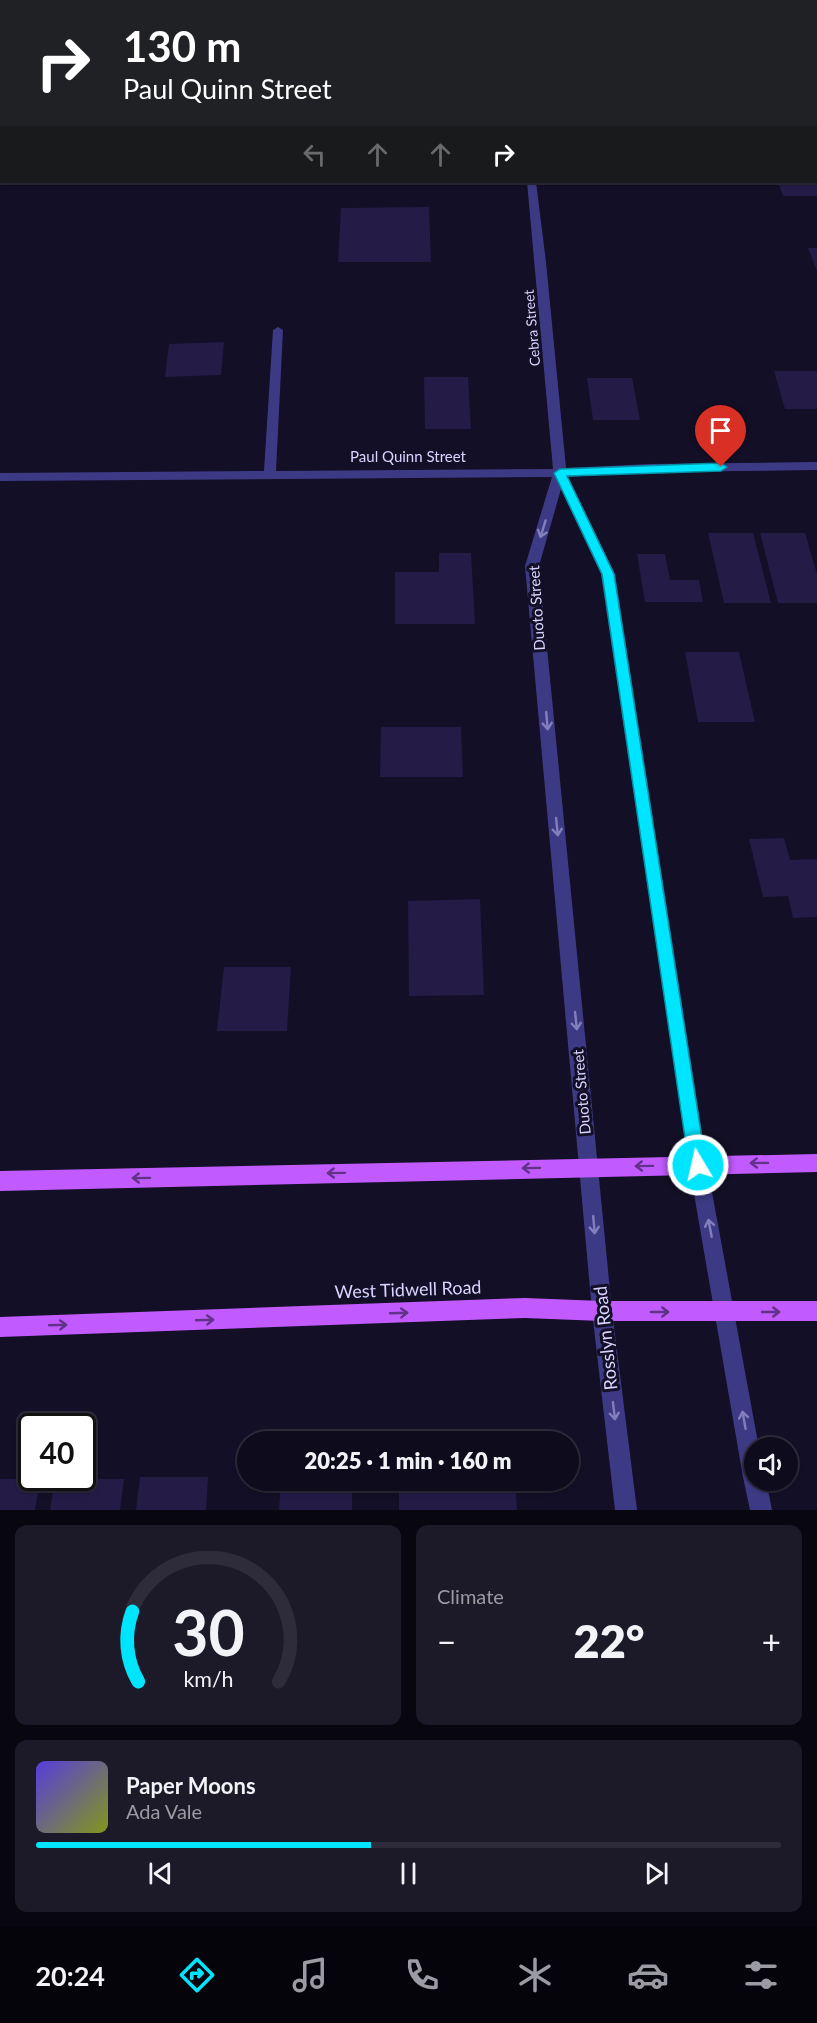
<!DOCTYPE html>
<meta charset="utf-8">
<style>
body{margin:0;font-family:Lato,sans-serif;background:#1c1929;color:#f1f3f6;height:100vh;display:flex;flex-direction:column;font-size:22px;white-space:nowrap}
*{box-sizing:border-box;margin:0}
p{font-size:20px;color:#9b9ba3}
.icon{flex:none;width:33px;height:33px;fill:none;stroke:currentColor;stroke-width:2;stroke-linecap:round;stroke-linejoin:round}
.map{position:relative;height:1510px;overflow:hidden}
.details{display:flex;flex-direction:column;gap:15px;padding:15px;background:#08060f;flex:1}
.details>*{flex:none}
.top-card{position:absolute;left:0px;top:0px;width:818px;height:183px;box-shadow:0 2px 4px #0004,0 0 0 2px #2e2b3b;background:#202124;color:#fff;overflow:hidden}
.controls{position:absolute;left:744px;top:1437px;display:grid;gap:12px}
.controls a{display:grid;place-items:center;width:54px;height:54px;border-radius:50%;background:#0e0b1c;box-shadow:0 2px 4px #0004,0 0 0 2px #2e2b3b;font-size:30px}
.speed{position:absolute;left:18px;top:1413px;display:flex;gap:12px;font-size:30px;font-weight:700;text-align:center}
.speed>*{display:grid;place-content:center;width:78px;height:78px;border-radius:50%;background:#0e0b1c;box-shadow:0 2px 4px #0004,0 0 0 2px #2e2b3b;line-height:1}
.speed .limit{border:3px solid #111;border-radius:9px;background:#fff;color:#111}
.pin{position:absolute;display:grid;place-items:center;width:51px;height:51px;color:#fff;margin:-62px -26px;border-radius:50% 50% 50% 0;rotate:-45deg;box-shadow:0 0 6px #0007}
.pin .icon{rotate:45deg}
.me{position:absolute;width:66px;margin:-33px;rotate:351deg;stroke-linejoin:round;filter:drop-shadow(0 0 4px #0008)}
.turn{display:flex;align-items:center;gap:21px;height:126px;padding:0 24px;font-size:27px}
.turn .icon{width:78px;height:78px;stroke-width:2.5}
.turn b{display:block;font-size:42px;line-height:51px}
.lanes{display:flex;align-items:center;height:57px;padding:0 24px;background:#0003;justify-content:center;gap:30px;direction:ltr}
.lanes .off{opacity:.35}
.big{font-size:45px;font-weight:800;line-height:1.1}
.details .card{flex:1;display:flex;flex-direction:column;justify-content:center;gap:9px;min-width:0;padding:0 21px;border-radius:12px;background:#1c1929}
.details .dial{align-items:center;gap:0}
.dial svg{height:156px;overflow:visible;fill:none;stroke:#2e2b3b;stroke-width:7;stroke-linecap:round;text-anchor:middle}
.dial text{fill:#f1f3f6;stroke:none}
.song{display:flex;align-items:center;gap:18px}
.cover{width:72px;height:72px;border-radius:9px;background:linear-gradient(135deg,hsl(250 70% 55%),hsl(70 70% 35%))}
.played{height:6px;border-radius:3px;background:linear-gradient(90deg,#00e5ff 45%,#2e2b3b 45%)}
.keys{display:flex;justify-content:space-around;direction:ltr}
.heat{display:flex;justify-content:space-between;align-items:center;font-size:33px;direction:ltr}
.details .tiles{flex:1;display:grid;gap:15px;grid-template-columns:1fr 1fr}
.card:last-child{grid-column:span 2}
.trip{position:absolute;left:237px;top:1431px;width:342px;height:60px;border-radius:30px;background:#0e0b1c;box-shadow:0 2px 4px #0004,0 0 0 2px #2e2b3b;font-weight:800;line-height:60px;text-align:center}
.tabs{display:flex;height:96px;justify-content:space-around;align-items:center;background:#06040b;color:#9b9ba3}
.tabs .icon{width:42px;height:42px}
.tabs .active{color:#00e5ff}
.tabs b{font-size:27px;color:#f1f3f6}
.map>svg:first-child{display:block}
</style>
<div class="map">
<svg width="817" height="1510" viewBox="0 0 817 1510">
<rect width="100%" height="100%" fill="#130f26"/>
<path fill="#241b47" d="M779,184h38v12h-34z
M429,207l2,55h-93l3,-54z
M808,248h9v23z
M224,342l-3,33 -56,2 4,-33z
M774,371h43v38h-32z
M424,377h44l3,52h-46z
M587,378h45l8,42h-47z
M708,533h45l18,70h-47z
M760,533h45l12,41v29h-39z
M439,553h32l4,71h-80v-52h44z
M637,554h28l5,26h29l4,22h-58z
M685,652h54l16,70h-57z
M381,727h80l2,50h-83z
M784,838l6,22 27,-1v58l-24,1 -5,-22 -25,1 -14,-58z
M480,899l4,96 -75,1 -1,-95z
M224,967h67l-4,64h-70z
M399,1435h114l1,7h-115z
M283,1439h70v3h-70z
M140,1477h68l-2,33h-70z
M0,1479h40l-5,31h-35z
M55,1479h69l-4,31h-70z
M281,1480h71v30h-73z
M399,1480h116l2,30h-118z"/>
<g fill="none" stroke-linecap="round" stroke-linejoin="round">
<path fill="#3d3a85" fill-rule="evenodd" d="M82,0h8v2h-8z
M505,0h8v2h-8z
M711,0h8l1,2h-8z
M527,182h9l10,80 20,206 84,-4 167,-2v8l-167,2 -82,5 47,97 92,591 52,283h-5v32h12l6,30h-22l-7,-33 -54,-312 -88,-591 -40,-85 -22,77 73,745 25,199h-22l-23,-199 -67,-745 27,-89 -552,4v-8l264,-2 9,-141 5,-3 5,3 -7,141 277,-2z"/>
<path fill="#c25bff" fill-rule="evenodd" d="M817,1154v18l-817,19v-20z
M525,1298l77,3h215v20h-215l-77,-3 -525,19v-20z"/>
</g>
<defs><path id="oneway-shaft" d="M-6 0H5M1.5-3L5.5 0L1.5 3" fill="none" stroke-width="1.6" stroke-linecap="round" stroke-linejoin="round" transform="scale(1.5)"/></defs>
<g stroke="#837fbc">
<use href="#oneway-shaft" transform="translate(543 529) rotate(107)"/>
<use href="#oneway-shaft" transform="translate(547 721) rotate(85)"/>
<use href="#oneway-shaft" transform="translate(557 827) rotate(84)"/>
<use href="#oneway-shaft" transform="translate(576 1021) rotate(84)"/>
<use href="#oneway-shaft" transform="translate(594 1225) rotate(85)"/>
<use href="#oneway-shaft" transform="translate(710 1228) rotate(-101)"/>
<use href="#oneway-shaft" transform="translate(614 1411) rotate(83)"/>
<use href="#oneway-shaft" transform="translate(744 1420) rotate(-100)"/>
</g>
<g stroke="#623188">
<use href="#oneway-shaft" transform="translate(759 1163) rotate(179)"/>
<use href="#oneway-shaft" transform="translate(644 1166) rotate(179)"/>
<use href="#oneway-shaft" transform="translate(531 1168) rotate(179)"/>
<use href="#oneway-shaft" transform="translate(336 1173) rotate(179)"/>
<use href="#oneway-shaft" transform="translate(141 1178) rotate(179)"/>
<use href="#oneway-shaft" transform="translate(660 1312)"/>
<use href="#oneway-shaft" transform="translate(771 1312)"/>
<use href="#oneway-shaft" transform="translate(399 1313) rotate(-2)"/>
<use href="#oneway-shaft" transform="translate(205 1320) rotate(-2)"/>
<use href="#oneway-shaft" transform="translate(58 1325) rotate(-2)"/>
</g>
<path fill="#00e5ff" stroke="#0095a6" stroke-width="1.5" d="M721,463l6,4 -6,4 -154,5 47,98 92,591 -2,6 -6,2 -6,-2 -3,-6 -87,-591 -48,-101 6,-4z"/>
<g text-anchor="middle" stroke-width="6" stroke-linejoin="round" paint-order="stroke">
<g font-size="14" fill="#d9d4ff" stroke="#130f26">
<text transform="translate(532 328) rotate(-95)" y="5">Cebra Street</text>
</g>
<g font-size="15" fill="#d9d4ff" stroke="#130f26">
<text x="408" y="462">Paul Quinn Street</text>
<text transform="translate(537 608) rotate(-94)" y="5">Duoto Street</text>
<text transform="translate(582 1092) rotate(-95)" y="5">Duoto Street</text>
</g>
<g font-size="18" fill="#d9d4ff" stroke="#130f26">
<text transform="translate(408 1290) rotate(-2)" y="6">West Tidwell Road</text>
<text transform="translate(606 1338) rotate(-96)" y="6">Rosslyn Road</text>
</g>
</g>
</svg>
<div class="controls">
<a><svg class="icon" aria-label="sound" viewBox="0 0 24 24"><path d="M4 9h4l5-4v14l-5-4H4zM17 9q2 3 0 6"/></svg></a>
</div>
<div class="speed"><div class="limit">40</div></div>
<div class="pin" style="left:721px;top:467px;background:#d93025"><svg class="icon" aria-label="arrive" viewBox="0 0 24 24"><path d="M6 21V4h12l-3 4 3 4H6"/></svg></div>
<svg class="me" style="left:698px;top:1165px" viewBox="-20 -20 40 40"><circle r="17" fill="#00e5ff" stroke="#fff" stroke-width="3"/><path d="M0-11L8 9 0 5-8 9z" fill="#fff"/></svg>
<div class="trip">20:25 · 1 min · 160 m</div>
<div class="top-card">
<div class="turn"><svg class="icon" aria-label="right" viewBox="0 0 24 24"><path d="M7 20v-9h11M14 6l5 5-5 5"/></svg><div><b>130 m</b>Paul Quinn Street</div></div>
<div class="lanes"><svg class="icon off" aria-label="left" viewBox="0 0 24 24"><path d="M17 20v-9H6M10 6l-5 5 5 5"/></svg><svg class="icon off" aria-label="ahead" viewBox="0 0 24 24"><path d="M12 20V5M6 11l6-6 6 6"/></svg><svg class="icon off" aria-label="ahead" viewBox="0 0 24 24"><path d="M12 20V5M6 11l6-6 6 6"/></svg><svg class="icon" aria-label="right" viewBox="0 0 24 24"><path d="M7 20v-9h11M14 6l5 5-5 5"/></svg></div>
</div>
</div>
<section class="details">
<div class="tiles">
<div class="card dial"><svg viewBox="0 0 100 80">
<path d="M14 69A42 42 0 1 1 86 69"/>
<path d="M14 69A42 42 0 0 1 11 33" stroke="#00e5ff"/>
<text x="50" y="56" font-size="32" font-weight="700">30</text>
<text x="50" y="72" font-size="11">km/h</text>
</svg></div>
<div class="card"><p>Climate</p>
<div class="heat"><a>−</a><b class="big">22°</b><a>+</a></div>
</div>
<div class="card">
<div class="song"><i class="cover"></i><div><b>Paper Moons</b><p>Ada Vale</p></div></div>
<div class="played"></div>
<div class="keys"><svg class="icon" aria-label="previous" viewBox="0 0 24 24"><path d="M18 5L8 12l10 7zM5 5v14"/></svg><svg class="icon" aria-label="pause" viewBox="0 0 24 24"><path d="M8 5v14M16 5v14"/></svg><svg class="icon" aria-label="next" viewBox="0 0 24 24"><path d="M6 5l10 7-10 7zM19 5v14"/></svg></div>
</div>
</div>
</section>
<nav class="tabs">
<b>20:24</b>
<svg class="icon active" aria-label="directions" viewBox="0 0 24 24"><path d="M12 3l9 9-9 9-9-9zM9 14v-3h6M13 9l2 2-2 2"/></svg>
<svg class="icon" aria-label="music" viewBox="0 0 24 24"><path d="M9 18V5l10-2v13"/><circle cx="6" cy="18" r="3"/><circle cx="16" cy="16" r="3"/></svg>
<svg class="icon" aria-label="phone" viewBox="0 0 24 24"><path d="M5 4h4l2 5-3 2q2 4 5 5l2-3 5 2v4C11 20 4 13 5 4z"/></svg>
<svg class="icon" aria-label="climate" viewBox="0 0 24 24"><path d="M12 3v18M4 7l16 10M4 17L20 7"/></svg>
<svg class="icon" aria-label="car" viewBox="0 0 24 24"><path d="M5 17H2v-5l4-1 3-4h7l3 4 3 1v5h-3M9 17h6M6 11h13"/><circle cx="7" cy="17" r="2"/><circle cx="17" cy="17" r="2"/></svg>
<svg class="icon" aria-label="filters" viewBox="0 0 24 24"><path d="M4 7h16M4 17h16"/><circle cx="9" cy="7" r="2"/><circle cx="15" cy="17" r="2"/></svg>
</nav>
